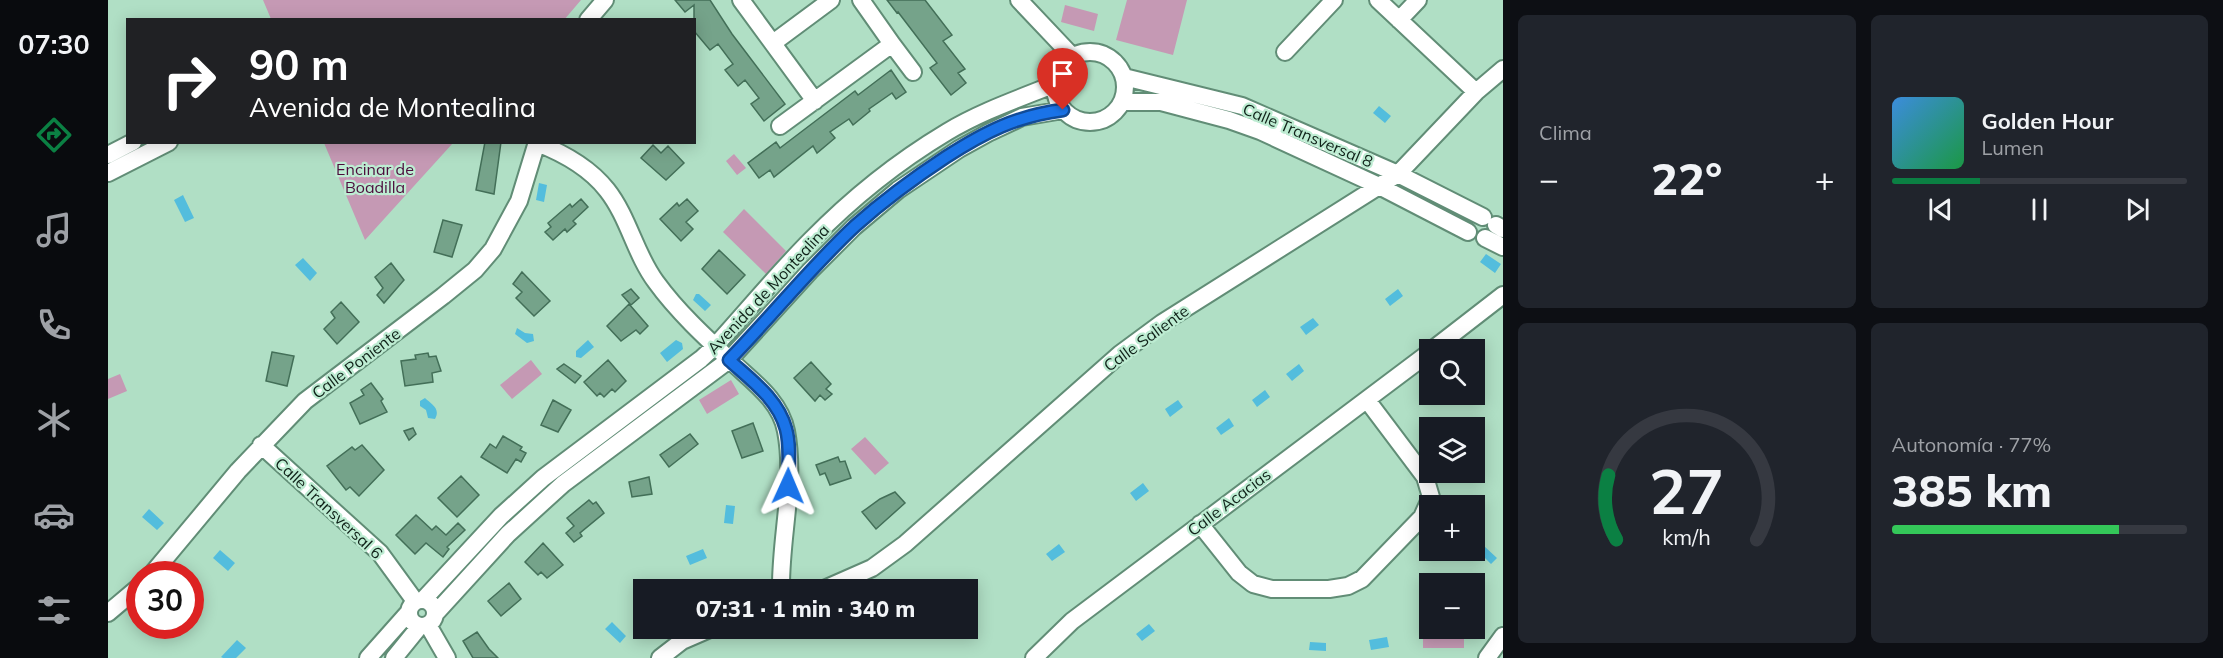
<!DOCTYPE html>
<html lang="es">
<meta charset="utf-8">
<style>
body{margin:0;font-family:Mulish,sans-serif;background:#20242c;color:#f1f3f6;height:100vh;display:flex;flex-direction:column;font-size:22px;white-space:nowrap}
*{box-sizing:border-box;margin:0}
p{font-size:20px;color:#9ea1a6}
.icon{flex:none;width:33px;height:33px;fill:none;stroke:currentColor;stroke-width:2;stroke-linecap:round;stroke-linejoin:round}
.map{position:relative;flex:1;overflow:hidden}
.details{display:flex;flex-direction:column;gap:15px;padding:15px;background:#0d0f14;width:720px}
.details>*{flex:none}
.top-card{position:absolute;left:18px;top:18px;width:570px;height:126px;border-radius:0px;box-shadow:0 3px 15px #0003;background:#202124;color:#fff;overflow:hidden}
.buttons{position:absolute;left:1311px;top:339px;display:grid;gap:12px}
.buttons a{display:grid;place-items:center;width:66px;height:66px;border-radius:0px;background:#171b24;box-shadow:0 3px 15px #0003;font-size:30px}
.speed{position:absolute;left:18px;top:561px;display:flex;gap:12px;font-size:30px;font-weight:700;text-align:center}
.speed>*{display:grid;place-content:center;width:78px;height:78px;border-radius:50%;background:#171b24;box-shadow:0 3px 15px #0003;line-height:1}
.speed .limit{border:9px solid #d22;background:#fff;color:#111}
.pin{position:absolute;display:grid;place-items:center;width:51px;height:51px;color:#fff;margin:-62px -26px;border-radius:50% 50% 50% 0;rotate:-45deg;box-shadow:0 0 6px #0007}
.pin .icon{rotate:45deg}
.me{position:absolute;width:66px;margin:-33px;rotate:1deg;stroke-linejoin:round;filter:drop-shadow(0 0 4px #0008)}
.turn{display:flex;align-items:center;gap:21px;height:126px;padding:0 24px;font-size:27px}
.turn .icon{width:78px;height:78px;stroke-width:2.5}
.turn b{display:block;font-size:42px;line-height:51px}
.big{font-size:45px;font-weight:800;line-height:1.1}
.details .widget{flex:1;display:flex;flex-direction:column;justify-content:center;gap:9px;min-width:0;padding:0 21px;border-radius:9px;background:#20242c}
.details .dial{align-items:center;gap:0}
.dial svg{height:156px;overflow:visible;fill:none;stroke:#363941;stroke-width:7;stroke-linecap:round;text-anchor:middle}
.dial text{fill:#f1f3f6;stroke:none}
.song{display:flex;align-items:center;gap:18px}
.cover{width:72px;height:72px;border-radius:9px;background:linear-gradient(135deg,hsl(210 70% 55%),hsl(140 70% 35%))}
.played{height:6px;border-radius:3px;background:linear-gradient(90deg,#0b8043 30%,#363941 30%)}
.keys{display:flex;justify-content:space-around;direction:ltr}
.heat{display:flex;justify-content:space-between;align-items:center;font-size:33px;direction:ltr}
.charge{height:9px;border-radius:4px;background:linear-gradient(90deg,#34c759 77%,#363941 0)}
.details .tiles{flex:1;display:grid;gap:15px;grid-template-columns:repeat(2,1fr)}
.trip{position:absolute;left:525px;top:579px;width:345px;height:60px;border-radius:0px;background:#171b24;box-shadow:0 3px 15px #0003;font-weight:800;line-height:60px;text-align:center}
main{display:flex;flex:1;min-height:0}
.tab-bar{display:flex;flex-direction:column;width:108px;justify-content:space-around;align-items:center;background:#090b0e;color:#9ea1a6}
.tab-bar .icon{width:42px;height:42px}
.tab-bar .selected{color:#0b8043}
.tab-bar b{font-size:27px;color:#f1f3f6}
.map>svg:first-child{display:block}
</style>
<main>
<nav class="tab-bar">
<b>07:30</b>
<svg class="icon selected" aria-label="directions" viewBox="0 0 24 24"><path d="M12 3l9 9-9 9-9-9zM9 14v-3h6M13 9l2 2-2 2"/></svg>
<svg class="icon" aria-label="music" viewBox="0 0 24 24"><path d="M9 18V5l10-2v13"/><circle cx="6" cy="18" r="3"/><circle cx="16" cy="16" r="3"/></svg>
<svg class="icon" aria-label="phone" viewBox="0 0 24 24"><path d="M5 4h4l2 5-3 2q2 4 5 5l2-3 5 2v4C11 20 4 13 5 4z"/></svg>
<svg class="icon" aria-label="climate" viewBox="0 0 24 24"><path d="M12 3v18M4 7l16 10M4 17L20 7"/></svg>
<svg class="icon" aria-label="car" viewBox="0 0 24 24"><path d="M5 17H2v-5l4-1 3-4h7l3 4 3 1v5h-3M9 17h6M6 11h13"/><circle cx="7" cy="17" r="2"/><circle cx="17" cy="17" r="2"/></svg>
<svg class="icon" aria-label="filters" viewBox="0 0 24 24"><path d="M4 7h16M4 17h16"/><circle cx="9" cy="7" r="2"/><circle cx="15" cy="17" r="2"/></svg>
</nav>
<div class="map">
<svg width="1395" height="658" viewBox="0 0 1395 658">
<rect width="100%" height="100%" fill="#b0dfc5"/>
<path fill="#c599b4" d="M155,0h318l-17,20 -293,-1z
M1019,0h60l-14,55 -57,-15z
M957,5l33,9 -4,17 -33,-9z
M216,143h129l-88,97z
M626,154l12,14 -9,7 -11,-14z
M636,209l42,42 -20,23 -43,-42z
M423,360l11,14 -30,25 -12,-14z
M12,374l7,17 -19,8v-20z
M623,380l8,14 -32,20 -8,-14z
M757,437l24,26 -14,12 -24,-26z
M1315,629h41v19h-41z"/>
<path fill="#53bddd" d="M1271,106l12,10 -6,7 -12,-10z
M431,183l8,2 -3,17 -8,-2z
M75,195l11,23 -9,4 -11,-22z
M1378,254l15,10 -6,9 -15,-11z
M195,258l14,15 -7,8 -15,-16z
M1290,289l5,7 -13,10 -5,-7z
M588,294h3l12,11 -6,6 -12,-11z
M1205,318l6,7 -13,10 -6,-8z
M409,328l8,5 8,1 1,7 -7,2 -12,-9z
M480,340l6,7 -13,11 -5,-1v-6z
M568,340l6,3 1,6 -16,13 -7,-9z
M1191,364l5,7 -12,10 -6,-7z
M1157,390l5,7 -13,10 -5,-7z
M317,398c6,6 16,10 10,21l-7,-1 -2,-8 -6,-4v-5z
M1070,400l5,7 -13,10 -5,-8z
M1121,418l5,8 -13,9 -5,-7z
M1035,483l6,8 -13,10 -6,-8z
M618,505l9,1 -2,18 -9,-1z
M41,509l15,14 -7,7 -15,-13z
M951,544l6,8 -13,9 -6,-7z
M1376,546l13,12 -6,6 -12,-12z
M595,549l4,9 -17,7 -4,-9z
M112,550l15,13 -7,8 -15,-13z
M504,622l14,14 -6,7 -15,-14z
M1041,624l6,7 -13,10 -6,-7z
M1279,637l2,10 -18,3 -2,-10z
M129,640l9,8 -10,10h-13l-2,-1z
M1202,642l16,1v8l-17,-1z"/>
<path fill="#75a38a" stroke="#436f58" stroke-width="1.5" d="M567,0h35l22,34 53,70 -21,17 -13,-17 8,-6 -14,-18 -7,6 -13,-16 8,-6 -15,-20 -8,6 -16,-19v-26l-9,7z
M779,0h38l27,35 -9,6 22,28 -7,4 8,10 -15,12 -21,-27 7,-5 -39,-51 -1,1z
M783,70l15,22 -10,7 -4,-6 -23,16 1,2 -17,14 -4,-6 -19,13 5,6 -18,15 -4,-7 -39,31 -4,-7 -11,8 -11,-15 28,-21 4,6 75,-57 3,4z
M377,142h16l-7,52 -18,-4z
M545,145l8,8 7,-7 16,17 -18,17 -25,-22z
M473,199l7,8 -15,14 3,3 -9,8 -2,-3 -12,11 -8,-8 6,-5 -3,-4 22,-19 2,3z
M579,199l11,12 -12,11 7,7 -12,12 -21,-22 17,-16 2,3z
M335,220l19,5 -10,32 -18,-5z
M611,250l26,25 -18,19 -25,-25z
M283,263l13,17 -20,23 -7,-8 6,-7 -8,-11z
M414,272l28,29 -16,15 -18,-18 6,-6 -9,-8z
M523,289l8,9 -8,7 -9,-10z
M233,302l18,20 -22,22 -13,-15 11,-11 -4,-6z
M521,304l19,22 -8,8 -4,-4 -15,11 -14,-15z
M164,352l22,4 -7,30 -21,-5z
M320,353l1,4 7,-1 5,15 -9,2 1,9 -28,4 -4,-25 15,-2 -1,-4z
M500,360l18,21 -11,11 -3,-3 -8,8 -4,-4 -3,3 -13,-14z
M703,362l20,22 -5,5 6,5 -7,6 -5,-5 -5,6 -21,-23z
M456,364l17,12 -6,7 -18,-14z
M263,383l12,16 -2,2 6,11 -27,12 -10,-21 14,-8 -3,-5z
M445,400l18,10 -13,22 -17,-7z
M645,423l10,28 -21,7 -10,-27z
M305,428l3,6 -7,6 -5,-9z
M582,434l8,10 -29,23 -9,-12z
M395,436l19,11 -2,3 6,3 -5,9 -5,-3 -9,14 -26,-16 9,-13 6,4z
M254,445l22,25 -25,26 -9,-9 -4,3 -19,-24 25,-19 3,3z
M730,457l2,5 5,-1 6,17 -21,7 -5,-12 -5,2 -4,-10z
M353,476l18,19 -22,22 -19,-19z
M541,477l3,17 -20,3 -3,-15z
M787,492l10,11 -29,26 -14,-17 18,-13z
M481,500l4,4 3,-2 8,11 -24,20 2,3 -8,6 -8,-9 8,-7 -7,-8z
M308,515l16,15 4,-4 10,9 12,-12 7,7 -18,17 2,2 -6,8 -17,-14 -11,11 -19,-19z
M435,543l20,22 -16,13 -6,-6 -3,3 -13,-13z
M401,583l12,16 -20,17 -13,-15z
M369,632l12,17 9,9h-25l-10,-17z"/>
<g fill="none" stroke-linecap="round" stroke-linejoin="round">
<defs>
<path id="minor" d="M633,0l74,101
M911,0l53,56
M1270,0l98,92
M480,20l17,-20
M1291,20l19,-20
M665,43l58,-43
M784,44l21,28
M947 87a35 35 0 1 1 70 0a35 35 0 1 1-70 0Z
M1177,52l49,-52
M1016,77l118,29 156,68 85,43
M1014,102h39l68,18 31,11 119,55 89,46
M672,126l112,-82 -31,-44
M429,143c26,10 52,24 70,47 22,28 28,64 49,92 21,29 49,55 75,79 21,20 49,39 55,70 10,52 -6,107 -5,159
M0,155l25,-13
M0,173l61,-31
M1388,225l7,4
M1377,238l18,9
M1324,350l71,-55
M153,445l119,108 35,48
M1092,524l39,49 14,11 19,5h57l19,-3 14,-7 60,-62 9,-20 -6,-20 -58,-77
M44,574l86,-103 67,-70 138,-105 32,-26 18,-21 26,-48 18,-59
M714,590l50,-22 33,-24 215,-190 42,-31 236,-149 78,-82 27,-23
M301 613a13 13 0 1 1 26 0a13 13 0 1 1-26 0Z
M315,600l78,-84 42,-38 158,-119 14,-13c32,-35 62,-72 96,-106 40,-41 86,-78 136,-108 33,-20 71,-33 108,-48
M0,613l32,-27
M327,614l73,-80 55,-50 166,-124 81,-89 44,-44 44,-37 61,-41 29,-16 34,-16 41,-7
M320,625l19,33
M260,658l40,-45
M286,658l26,-32
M552,658l22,-17 30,-13
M926,658l38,-37 358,-269
M1379,658l16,-22"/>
</defs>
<use href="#minor" stroke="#618d76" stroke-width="20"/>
<use href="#minor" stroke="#fff" stroke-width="16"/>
</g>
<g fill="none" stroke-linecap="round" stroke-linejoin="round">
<defs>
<path id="route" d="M680,486c0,-18 3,-39 -2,-57 -8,-30 -35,-49 -57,-69 43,-44 81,-92 126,-134 28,-25 59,-48 91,-69 39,-25 70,-41 117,-47"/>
</defs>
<use href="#route" stroke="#114b97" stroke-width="15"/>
<use href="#route" stroke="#1a73e8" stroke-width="10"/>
</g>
<g text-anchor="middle" stroke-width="4.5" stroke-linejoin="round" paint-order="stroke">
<g font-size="16" fill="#0f2118" stroke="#bdecd2">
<text transform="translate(1200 135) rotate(23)" y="6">Calle Transversal 8</text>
<text transform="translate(660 289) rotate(-47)" y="6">Avenida de Montealina</text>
<text transform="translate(1038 338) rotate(-36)" y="6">Calle Saliente</text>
<text transform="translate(248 363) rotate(-37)" y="6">Calle Poniente</text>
<text transform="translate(1121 502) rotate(-37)" y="6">Calle Acacias</text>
<text transform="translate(221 508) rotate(43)" y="6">Calle Transversal 6</text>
</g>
<g font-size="16" fill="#4c0c3c" stroke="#bdecd2">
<text x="267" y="175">Encinar de<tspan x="267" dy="18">Boadilla</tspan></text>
</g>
</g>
</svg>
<div class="buttons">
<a><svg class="icon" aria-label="search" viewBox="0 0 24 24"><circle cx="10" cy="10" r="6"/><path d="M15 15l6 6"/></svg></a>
<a><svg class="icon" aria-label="layers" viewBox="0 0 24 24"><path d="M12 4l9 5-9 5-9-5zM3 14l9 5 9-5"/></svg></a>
<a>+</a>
<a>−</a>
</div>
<div class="speed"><div class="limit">30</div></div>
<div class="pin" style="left:955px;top:110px;background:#d93025"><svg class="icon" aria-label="arrive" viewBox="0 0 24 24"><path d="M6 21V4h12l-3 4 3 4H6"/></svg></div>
<svg class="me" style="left:680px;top:486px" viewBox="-20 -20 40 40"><path d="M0-17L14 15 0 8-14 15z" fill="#1a73e8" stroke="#fff" stroke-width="4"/></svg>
<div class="trip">07:31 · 1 min · 340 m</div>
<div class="top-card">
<div class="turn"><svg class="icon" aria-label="right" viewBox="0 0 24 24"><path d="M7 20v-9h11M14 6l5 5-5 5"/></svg><div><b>90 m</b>Avenida de Montealina</div></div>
</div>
</div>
<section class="details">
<div class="tiles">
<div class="widget"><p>Clima</p>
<div class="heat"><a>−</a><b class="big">22°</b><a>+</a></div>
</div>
<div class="widget">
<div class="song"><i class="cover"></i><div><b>Golden Hour</b><p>Lumen</p></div></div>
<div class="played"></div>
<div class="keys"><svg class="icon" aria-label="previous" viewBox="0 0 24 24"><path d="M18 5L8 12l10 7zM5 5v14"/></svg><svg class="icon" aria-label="pause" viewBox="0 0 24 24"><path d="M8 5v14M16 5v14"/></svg><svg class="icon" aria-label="next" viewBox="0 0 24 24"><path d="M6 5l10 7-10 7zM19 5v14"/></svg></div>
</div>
<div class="widget dial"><svg viewBox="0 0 100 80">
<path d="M14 69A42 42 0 1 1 86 69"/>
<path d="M14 69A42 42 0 0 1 10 36" stroke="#0b8043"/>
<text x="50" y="56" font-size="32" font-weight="700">27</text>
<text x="50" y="72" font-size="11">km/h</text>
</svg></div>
<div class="widget"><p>Autonomía · 77%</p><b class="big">385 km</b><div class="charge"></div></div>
</div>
</section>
</main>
